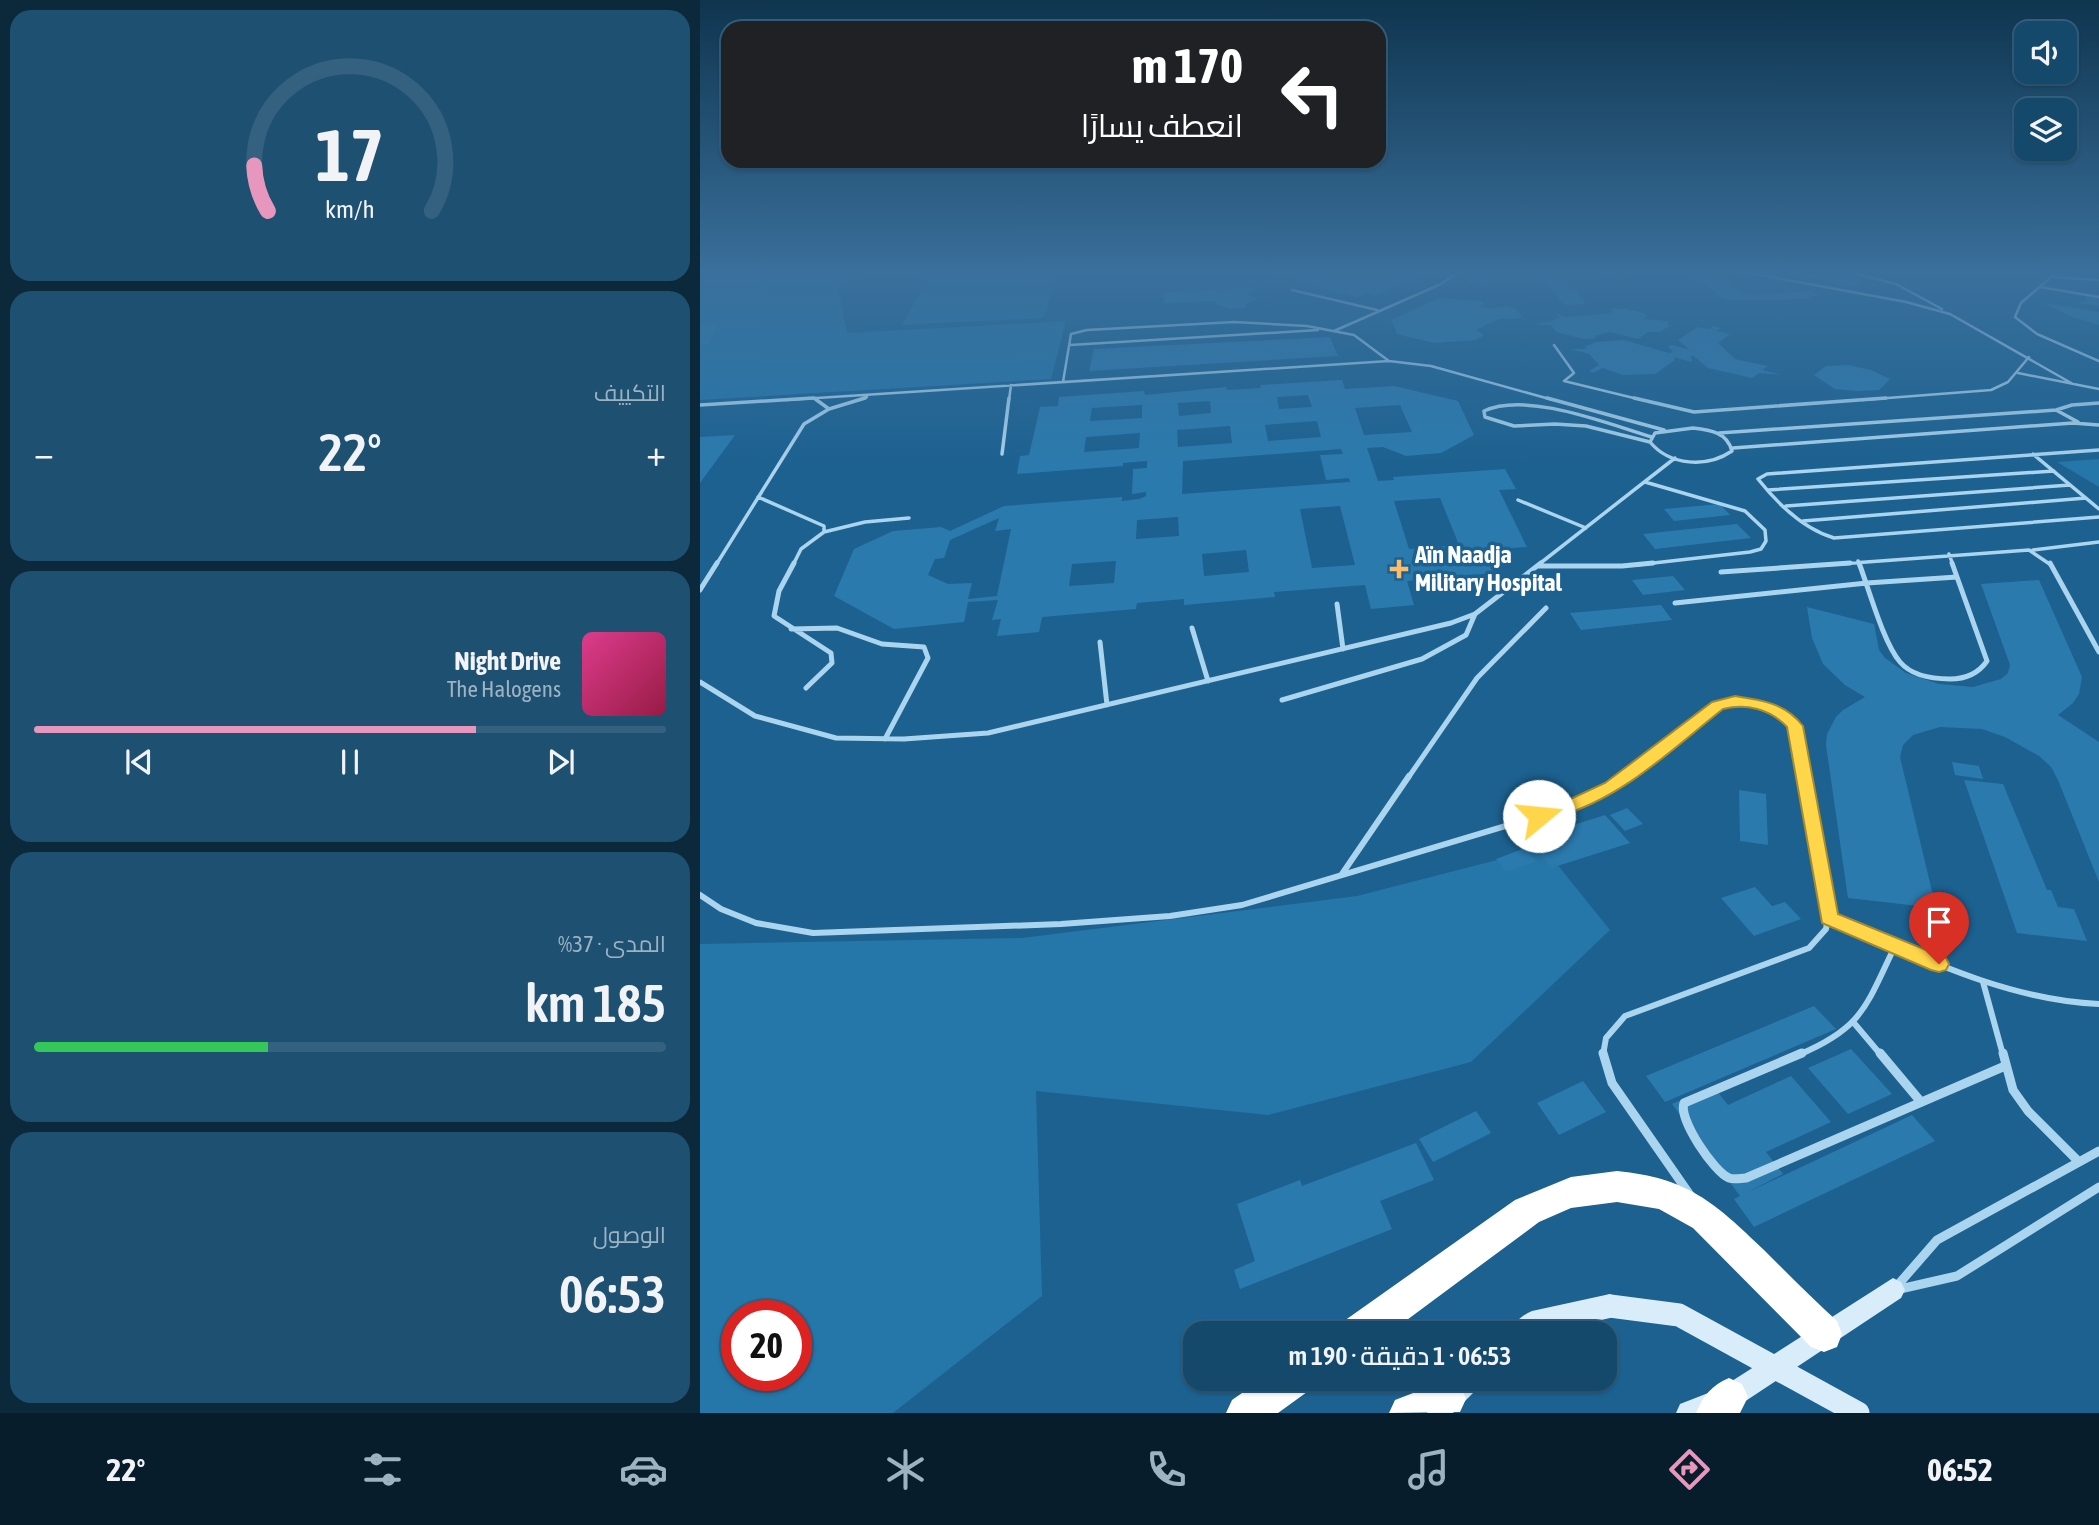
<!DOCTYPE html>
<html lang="ar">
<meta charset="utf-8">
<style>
body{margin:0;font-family:"Asap Condensed",Cairo,sans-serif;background:#1e5072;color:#f1f3f6;direction:rtl;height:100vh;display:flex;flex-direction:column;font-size:26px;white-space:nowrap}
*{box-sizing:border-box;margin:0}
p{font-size:23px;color:#9db2c2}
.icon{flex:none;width:38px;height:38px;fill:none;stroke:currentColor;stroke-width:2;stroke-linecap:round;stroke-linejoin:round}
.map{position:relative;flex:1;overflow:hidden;direction:ltr}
.side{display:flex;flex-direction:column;gap:10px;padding:10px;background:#0c283b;width:700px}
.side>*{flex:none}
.guide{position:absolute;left:21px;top:21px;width:665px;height:147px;border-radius:21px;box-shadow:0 2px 5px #0004,0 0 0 2px #34617f;direction:rtl;background:#202124;color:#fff;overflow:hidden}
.controls{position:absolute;left:1314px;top:21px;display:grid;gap:14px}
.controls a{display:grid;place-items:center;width:63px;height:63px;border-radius:14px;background:#15496c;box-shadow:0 2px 5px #0004,0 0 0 2px #34617f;font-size:35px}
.speed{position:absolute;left:21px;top:1300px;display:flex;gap:14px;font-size:35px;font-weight:700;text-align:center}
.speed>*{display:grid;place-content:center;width:91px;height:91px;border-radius:50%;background:#15496c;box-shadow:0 2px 5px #0004,0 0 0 2px #34617f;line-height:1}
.speed .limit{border:10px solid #d22;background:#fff;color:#111}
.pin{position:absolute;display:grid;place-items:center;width:60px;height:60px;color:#fff;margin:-72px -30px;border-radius:50% 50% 50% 0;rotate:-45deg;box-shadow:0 0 7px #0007}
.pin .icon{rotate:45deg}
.me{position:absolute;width:77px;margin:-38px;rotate:73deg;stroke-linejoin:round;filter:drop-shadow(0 0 5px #0008)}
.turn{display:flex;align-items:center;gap:24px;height:147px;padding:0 28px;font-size:32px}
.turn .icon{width:91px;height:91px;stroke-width:2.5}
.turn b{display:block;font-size:49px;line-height:60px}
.big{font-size:52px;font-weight:600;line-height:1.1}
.side .card{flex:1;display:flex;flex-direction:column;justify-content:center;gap:10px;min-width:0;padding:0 24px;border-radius:21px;background:#1e5072}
.side .dial{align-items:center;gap:0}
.dial svg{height:182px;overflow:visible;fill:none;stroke:#34617f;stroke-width:7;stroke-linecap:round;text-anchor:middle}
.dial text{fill:#f1f3f6;stroke:none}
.song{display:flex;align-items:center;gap:21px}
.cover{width:84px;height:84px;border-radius:10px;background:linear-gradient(135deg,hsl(330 70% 55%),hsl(340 70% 35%))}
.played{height:7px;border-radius:4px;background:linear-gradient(90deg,#e797bd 70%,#34617f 70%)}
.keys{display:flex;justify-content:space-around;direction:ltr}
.heat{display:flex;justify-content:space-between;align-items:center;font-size:38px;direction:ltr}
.charge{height:10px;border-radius:5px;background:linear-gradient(90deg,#34c759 37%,#34617f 0)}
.trip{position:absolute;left:483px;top:1321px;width:434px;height:70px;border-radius:21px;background:#15496c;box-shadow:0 2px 5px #0004,0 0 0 2px #34617f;font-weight:600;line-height:70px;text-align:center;direction:rtl}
.menu{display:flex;height:112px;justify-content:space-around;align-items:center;background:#081d2b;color:#9db2c2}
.menu .icon{width:49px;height:49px}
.menu .current{color:#e797bd}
.menu b{font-size:32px;color:#f1f3f6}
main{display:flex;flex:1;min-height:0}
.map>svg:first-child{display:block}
</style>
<main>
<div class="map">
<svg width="1399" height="1413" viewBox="0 0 1399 1413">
<rect width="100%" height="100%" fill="#1c6190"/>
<path fill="#2576a9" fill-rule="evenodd" d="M0,271h167l-29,17 9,45 219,-12 -15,58 -351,21z
M232,271h125l-13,47 -142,7z
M1399,459v28l-42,-25z
M844,848l66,82 -139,132 -203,53 -232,-24 6,205 -149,117h-193v-469l322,-6 335,-42zM37,1316h59v60h-59z"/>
<path fill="#2b7aae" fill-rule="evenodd" d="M605,271h128l-58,24 -7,-2 -11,4 -62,-15 10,-4 -11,-3z
M801,271h54l8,3 66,-3 5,5 -64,4 -2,2 18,22 -20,1 -21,-21 -8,-2 -66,3 -4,-6 51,-3z
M1076,271h40l49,9 -10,7z
M993,274l26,1 20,16 -2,1 12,3 62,-4 7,5h-9l4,3 -82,1 -9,-2z
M542,286l15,3 -12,5 13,5 -13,5 1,4 -14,1 -17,-5 1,-3 -52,2 -1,-11 69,-3z
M1385,295l14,2v9l-21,-3 12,-3h-4z
M739,298l42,3 3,3 -5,2 12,3 15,-3 10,3 6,7 -6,3h-17l-23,11 8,5 -8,5 -42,3 -37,-9 -6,-14z
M1344,303l55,9v13l-27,-8z
M911,309h15l18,4 3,4 -4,2 24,2 2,5 -9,6h-12l-10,7 -28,-7 -16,4 2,2 -12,1 -28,-7 -5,-7 -19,-1 17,-2 11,-5 -6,-4 12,4 41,-3 6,-2z
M18,323l-9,21 -9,1v-20z
M1013,326l8,2 -5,3 14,3 -12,9 17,16 33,7 -6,4 20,5 -23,-2 -7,5 -44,-10 -14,-12h-3l1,6 -19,-5 2,3 -20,14 -32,1 -20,-7 -10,5 -4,-2 10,-6 -10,-11 -18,-5h15l-1,-2 11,-5 28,-2 45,13 4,-1 -5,-6 4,-1 18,5 -12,-10 20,-13 10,2z
M630,337l8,19 -249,15 5,-22z
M1148,365l23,5 19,9 -11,11 -22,1 -22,-2 -21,-14 12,-9z
M642,380l3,9 49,-3 64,15 16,34 -33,18 -35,3 -23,-9 -16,1 11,33 16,-1 -1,-3 112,-8 11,20 -17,1 28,57 -43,3 10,23 -87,8 7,24 -43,4 -6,-24 -91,7 1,5 -91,8v-6l-47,4 -1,6 -94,8 -3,15 -42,4 4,-17 -9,1 6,-20 -30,2 -4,20 -70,7 -60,-33 20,-47 39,-18 48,-4 9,4 54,-25 118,-9v4l17,-2 7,-3v-4l-14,2 1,-25 14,-1v-7l-24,2v3l-106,8 3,-18 9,-1 11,-48 18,-1 1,-9 85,-6 1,4 81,-8 1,3 34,-2 -1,-3zM608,395l4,12 -33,2 -2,-12zM510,401l1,12 -32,3 -1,-13zM442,405v13l-52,3 2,-13zM700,405l12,27 -48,3 -9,-27zM617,421l4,16 -53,4 -3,-16zM530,426l2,17 -54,4 -1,-17zM440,433l-1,15 -55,4 2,-15zM641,449l2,5 -23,1 6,25 23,-2 1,4 -168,12 1,-33zM740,498l19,47 -50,4 -15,-48zM640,506l15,59 -43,3 -12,-59zM478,517l1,19 -43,3 1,-19zM299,518l-4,13 16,-2 -14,67 -29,3 4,-16 -24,1 -20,-9 7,-16 9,-1 6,-18zM546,550l3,22 -45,4 -2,-22zM416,561l-2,22 -45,3 3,-22z
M35,435l-35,48v-46z
M1020,504l10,11 -56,6 -10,-12z
M1037,524l14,14 -96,11 -12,-15z
M973,576l12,14 -42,5 -11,-15z
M1339,580l43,97 -3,17 -6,9 -15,12 41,27v140l-41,-102 -7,-13 -12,-11 -34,-19 -23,-8 -42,-2 -27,8 -10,10 -3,12 36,151 -88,-10 -22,-153 1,-11 9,-17 7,-7 22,-13 -20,-12 -22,-21 -11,-26 -5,-31 67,17 5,26 6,8 21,15 33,11 34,3 28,-8 7,-6 2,-8 -29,-81z
M961,605l11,15 -91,10 -11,-17z
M1252,762l27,4 4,13 -28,-4z
M1264,780l39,4 44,106h4l7,17 16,2 13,32 -70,-8z
M1039,790l27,4 2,51 -28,-4z
M927,808l16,16 -18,7 -15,-16z
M905,815l25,28 -79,25 -22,-29z
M825,848l11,14 -30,10 -10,-13z
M1055,887l17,19 13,-4 16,17 -47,17 -33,-38z
M1114,1006l22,23 -171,73 -19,-26z
M1151,1049l41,45 -44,20 -40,-46z
M1091,1076l40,46 -65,30 17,22 -37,19 166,-78 23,26 -181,86 -20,-28 6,-3 -68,-92 41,-18 15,19z
M883,1081l23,31 -47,23 -22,-32z
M776,1111l15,22 -58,29 -14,-23z
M716,1143l18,37 -54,21 12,28 -152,60 -6,-19 21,-9 -18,-57 63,-24 2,6z"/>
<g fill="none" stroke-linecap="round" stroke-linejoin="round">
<path stroke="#abd4ee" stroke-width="2.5" d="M1039,271l167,31 44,12 123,70
M1145,271l51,13 46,25
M1358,271l-37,32 -6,14 22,17 62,27
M1353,277l46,3
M1340,287l59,10
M592,290l85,20
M634,331l107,-47 19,-13
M370,345l248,-15
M854,345l20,28 -10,8 78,19
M1318,373l81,16
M363,382l8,-48 16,-4 147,-8 73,4 47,9 35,26
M86,400l603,-39 42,5 122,34
M159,400l8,-3
M309,400l2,-15
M1162,400l129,-10 17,-8 21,-25"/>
<path stroke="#abd4ee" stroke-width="3.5" d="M114,398l15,11
M847,398l117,32
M934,398l60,14 192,-14
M0,405l113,-7
M1356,410l22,12
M993,428c17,2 34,4 39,23 -25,17 -62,15 -82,-9l5,-9z
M1019,433l337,-23 16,-5 27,-2
M950,442l-64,-16 -31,-2 -41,2 -29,-9 -1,-6c43,-20 124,13 168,26
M1033,448l340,-25 26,2
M1399,450l-332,24 -9,5c19,24 46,50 76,59l265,-21
M302,454l7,-56
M1333,454l66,55
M1068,490l286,-19
M58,497l66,29v6l-23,17 -8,16
M818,500l68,28
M1086,506l284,-21
M1103,521l283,-23
M124,532l41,-10 44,-4
M1333,550l66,-8
M1249,554l4,11
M1158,561l1,4
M16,565l88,-141 25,-15 36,-11
M838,565l137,-107
M936,565l114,-13 11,-3 5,-8 -1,-11 -20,-19 -100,-29
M1126,565l203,-15 22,15"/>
<path stroke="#abd4ee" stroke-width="5" d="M94,563l-15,28 -5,25 57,37 1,10 -26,25
M1159,563c10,26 24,79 41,99 12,14 33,17 50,17 16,0 28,-5 37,-18l-35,-98
M1350,563l49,89
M837,566h85l31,-3
M1021,572l129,-9
M0,590l17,-27
M975,603l192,-20 90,-6
M637,604l6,45
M492,628l16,53
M91,629l46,-1 45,16 42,3 4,11 -43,81
M400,642l7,63
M0,682l55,34 81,22 68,1 84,-6 463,-110 24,-9 66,-51
M582,700l140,-41 44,-24 9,-21
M708,778l69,-100 69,-70
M922,778l84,-66 21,-10 32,1 21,9 15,14 10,52"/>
<path stroke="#abd4ee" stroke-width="6" d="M642,874l67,-98
M0,895l21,14 35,14 57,10 248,-9 109,-8 72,-11 324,-97 58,-32
M1129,918c86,36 175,82 270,86
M1283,982l20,73
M1154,1023l27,32
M903,1055l3,-17 19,-22 184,-68 17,-19 3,-20 -25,-133
M1098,1055c65,-27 68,-49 97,-109"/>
<path stroke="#abd4ee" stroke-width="9" d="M903,1053l9,30 78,112
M1102,1053l-118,50c-6,16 30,69 45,75 5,2 12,0 17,0l259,-112
M1180,1053l41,49
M1303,1053l10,37 15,21 51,51
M1197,1286l40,-46 162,-89
M1200,1289l57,-13 142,-89"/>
<path fill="#d8ecfa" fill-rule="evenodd" d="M1193,1278l8,4 4,8 -4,8 -163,108 -17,7h-45l4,-9 41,-16z
M910,1294l8,4 4,8 -4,8 -8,4 -71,16h-30c5,-12 12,-18 23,-23z
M750,1379h31l-3,9 -25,25h-26l11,-23z"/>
<path fill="#fff" fill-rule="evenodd" d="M917,1171c71,7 97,31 147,79 24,24 48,48 73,71l5,13 -5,13 -13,5 -13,-5 -118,-119 -34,-19 -42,-7 -46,6 -32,14 -151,112h-49l5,-13 171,-121 56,-23z
M1029,1378l13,6 6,13 -8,16h-44c7,-17 16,-28 33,-35z
M562,1379h51l-6,13 -29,21h-52l6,-13z
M747,1380l13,6 6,13 -6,13 -71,1 6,-13z"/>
<path stroke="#d8ecfa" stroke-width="23" d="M910,1306l69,9 179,98"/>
</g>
<linearGradient id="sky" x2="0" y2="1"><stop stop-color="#0f354f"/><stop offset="0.58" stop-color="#3a709c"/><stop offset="1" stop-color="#3a709c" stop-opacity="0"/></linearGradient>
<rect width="1399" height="469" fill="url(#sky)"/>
<path fill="#ffd54a" stroke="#a68a30" stroke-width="2" d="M1035,696c27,4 50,7 68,30l35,188 108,44 3,6 -3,6 -7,2 -8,-2 -109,-47 -35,-196c-17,-18 -41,-24 -64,-18 -51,40 -100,89 -164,107 -9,3 -17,7 -26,4l-3,-4 3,-4 27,-8 45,-21 107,-81z"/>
<path fill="#febc69" stroke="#1c6190" stroke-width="2.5" d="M695.5 558.5h7v7h7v7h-7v7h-7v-7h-7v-7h7z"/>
<g text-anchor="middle" stroke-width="7" stroke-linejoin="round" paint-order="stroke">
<g font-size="24" font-weight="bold" fill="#fff" stroke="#1c6190" text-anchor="start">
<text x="715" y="563">Aïn Naadja<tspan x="715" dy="28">Military Hospital</tspan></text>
</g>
</g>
</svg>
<div class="controls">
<a><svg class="icon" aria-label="sound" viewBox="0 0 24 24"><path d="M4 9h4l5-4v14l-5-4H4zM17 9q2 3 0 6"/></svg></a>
<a><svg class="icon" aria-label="layers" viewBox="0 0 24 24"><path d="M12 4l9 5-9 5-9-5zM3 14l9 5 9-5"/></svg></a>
</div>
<div class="speed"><div class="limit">20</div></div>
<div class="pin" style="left:1239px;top:964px;background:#d93025"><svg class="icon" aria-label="arrive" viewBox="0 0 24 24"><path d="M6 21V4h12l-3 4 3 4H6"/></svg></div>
<svg class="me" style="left:839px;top:816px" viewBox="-20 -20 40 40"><circle r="19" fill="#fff"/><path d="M0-13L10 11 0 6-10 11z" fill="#ffd54a"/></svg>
<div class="trip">06:53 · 1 دقيقة · 190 m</div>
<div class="guide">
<div class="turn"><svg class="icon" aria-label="left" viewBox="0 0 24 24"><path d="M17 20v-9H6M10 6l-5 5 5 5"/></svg><div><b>170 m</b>انعطف يسارًا</div></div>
</div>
</div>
<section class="side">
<div class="card dial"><svg viewBox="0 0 100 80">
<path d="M14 69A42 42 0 1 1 86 69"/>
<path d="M14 69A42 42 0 0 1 8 49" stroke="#e797bd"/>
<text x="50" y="56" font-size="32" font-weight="700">17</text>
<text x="50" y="72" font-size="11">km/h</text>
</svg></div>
<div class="card"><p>التكييف</p>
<div class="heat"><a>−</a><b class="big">22°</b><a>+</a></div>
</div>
<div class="card">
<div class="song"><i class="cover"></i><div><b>Night Drive</b><p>The Halogens</p></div></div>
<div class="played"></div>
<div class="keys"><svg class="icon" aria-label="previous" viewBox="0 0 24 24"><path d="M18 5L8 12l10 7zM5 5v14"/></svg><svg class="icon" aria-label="pause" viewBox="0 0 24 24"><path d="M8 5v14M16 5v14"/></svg><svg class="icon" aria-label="next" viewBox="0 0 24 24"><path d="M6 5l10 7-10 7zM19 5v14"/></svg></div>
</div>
<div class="card"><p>المدى · 37%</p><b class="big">185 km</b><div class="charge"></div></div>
<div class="card"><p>الوصول</p><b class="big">06:53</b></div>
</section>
</main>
<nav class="menu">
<b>06:52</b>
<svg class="icon current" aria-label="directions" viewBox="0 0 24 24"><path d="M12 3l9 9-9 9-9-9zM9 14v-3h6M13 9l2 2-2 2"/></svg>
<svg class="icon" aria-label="music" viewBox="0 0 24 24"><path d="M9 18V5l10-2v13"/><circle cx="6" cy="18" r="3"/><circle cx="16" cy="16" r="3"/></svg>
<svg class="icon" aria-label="phone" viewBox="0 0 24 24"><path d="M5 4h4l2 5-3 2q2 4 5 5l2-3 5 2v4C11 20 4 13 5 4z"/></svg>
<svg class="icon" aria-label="climate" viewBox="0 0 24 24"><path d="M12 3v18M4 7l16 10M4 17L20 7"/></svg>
<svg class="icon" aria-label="car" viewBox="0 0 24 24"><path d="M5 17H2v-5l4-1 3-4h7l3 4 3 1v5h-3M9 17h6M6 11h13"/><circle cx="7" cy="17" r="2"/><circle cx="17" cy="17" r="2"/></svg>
<svg class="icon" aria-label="filters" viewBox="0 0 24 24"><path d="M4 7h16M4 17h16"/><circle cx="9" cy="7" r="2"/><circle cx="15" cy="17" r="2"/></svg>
<b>22°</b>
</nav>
